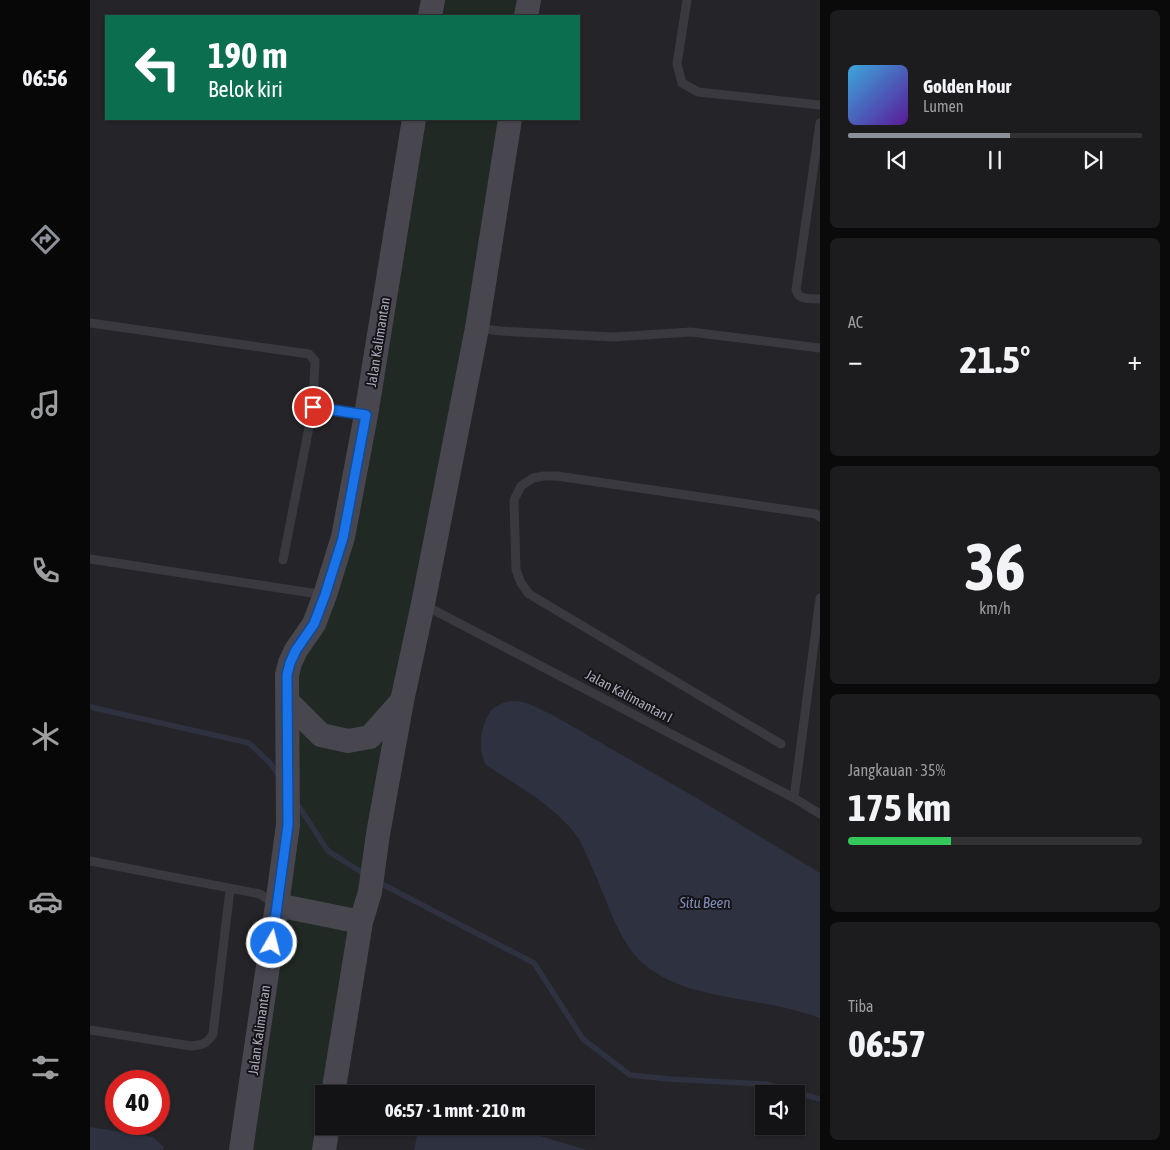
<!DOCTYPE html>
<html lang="id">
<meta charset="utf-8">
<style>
body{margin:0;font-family:"Asap Condensed",sans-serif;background:#1c1b1d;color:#f1f3f6;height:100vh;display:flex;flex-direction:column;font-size:19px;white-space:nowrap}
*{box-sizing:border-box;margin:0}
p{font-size:16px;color:#9d9ea0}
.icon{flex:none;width:28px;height:28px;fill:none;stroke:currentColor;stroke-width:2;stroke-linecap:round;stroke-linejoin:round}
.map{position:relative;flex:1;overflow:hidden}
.sheet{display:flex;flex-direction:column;gap:10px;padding:10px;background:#0a0a0b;width:350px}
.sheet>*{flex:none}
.top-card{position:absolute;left:15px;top:15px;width:475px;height:105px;border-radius:0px;box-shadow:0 1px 4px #0004,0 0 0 1px #323234;background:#0b6e4f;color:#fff;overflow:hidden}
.fabs{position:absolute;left:665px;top:1085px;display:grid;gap:10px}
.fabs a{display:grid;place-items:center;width:50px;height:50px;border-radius:0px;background:#131214;box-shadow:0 1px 4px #0004,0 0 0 1px #323234;font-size:25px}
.speed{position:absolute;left:15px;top:1070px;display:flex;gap:10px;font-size:25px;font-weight:700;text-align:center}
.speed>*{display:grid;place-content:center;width:65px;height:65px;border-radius:50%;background:#131214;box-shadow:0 1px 4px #0004,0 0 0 1px #323234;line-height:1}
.speed .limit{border:8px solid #d22;background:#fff;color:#111}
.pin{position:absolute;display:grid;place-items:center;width:42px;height:42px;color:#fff;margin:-21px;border:2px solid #fff;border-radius:50%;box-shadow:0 1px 5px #0007}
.me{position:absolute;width:55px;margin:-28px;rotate:8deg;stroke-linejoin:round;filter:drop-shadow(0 0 4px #0008)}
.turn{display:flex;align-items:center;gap:18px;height:105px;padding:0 20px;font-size:22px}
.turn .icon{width:65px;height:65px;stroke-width:2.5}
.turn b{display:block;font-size:35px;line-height:42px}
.big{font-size:38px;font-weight:700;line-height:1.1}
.sheet .tile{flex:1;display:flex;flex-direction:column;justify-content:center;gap:8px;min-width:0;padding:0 18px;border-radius:8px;background:#1c1b1d}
.sheet .dial{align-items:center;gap:0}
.dial b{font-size:65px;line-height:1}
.song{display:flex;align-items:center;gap:15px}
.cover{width:60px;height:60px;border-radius:8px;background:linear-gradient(135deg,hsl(200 70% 55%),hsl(270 70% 35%))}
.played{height:5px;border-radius:2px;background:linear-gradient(90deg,#8c9099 55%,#323234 55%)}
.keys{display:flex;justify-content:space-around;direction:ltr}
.heat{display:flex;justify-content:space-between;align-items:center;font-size:28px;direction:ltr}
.charge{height:8px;border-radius:4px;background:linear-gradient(90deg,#34c759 35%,#323234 0)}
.trip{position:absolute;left:225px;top:1085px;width:280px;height:50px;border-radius:0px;background:#131214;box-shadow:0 1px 4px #0004,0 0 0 1px #323234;font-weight:700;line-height:50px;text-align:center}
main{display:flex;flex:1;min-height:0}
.dock{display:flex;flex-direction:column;width:90px;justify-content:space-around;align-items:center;background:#080708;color:#9d9ea0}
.dock .icon{width:35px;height:35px}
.dock .on{color:#8c9099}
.dock b{font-size:22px;color:#f1f3f6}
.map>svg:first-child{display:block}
</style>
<main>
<nav class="dock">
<b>06:56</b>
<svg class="icon on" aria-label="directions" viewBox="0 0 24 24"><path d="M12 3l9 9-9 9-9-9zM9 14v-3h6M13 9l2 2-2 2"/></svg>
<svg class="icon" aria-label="music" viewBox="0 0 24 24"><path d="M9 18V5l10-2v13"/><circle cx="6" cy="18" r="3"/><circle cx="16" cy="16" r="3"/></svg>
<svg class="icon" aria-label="phone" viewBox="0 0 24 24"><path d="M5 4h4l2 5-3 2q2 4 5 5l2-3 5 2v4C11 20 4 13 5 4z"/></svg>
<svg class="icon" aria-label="climate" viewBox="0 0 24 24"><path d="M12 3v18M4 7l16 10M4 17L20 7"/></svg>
<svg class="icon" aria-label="car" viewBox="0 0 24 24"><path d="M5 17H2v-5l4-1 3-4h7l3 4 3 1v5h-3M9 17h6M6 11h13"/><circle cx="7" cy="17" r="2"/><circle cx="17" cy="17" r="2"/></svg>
<svg class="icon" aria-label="filters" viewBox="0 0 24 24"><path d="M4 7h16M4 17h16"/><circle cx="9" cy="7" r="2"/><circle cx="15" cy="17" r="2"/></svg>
</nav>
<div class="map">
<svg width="730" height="1150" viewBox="0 0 730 1150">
<rect width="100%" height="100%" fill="#19181b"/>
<path fill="#252428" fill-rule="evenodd" d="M0,0h730v1150h-730zM16,16h473v103h-473zM26,1081h43v43h-43zM234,1094h262v32h-262zM674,1094h32v32h-32z"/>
<path fill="#202924" d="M343,0h92l-3,16h-92z
M324,119h91l-181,975v56h-83l36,-245 11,-203 26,-78z"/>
<path fill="#2d3140" d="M421,701c15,-1 27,7 40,13l149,86 120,73v145c-19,-7 -39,-12 -59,-15 -48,-9 -107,-14 -135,-60 -10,-16 -17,-35 -24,-52 -7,-18 -15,-35 -23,-52 -23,-33 -60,-52 -93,-74 -9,-15 -5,-39 4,-53 5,-7 13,-9 21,-11z
M329,1126h87l81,24h-173z
M0,1127l63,10 11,10 -1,3h-73z"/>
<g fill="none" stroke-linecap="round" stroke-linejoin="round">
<path stroke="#2d3140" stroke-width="5.5" d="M0,707l159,36 21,20 10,14
M206,802l32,49 38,24
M288,882l156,81 49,76 47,36 39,4 97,5 54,15"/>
<path stroke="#3a3940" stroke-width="9" d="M597,0l-10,64 5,19 16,9 122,13
M730,123l-24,167c3,11 14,8 24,9
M0,323l219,31 6,7 -2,46 -30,153
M387,328l23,3 113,6 78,-5 129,16
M223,407l53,8
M0,559l235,36
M334,605l370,193 26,16
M691,744l-252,-150 -8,-11 -5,-13 -2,-70 7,-14 12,-8 11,-2h13l259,38 4,3
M704,798l26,-200
M0,861l170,33 16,11
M0,1030l101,16c11,-1 16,-2 22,-12l17,-145"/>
<path stroke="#484750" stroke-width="24" d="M340,16l3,-16
M436,16l3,-16
M198,702l33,33 27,6 22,-4 32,-36
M187,905l84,17
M243,1094l28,-172 9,-30 8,-58 24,-133 21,-97 54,-276 33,-209
M151,1150l36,-245 11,-80 -1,-150 3,-12 6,-13 18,-26 11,-29 18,-58 23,-122 48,-296
M234,1150l4,-24"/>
</g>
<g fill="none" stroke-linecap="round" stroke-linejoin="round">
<defs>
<path id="route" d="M182,943l16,-118 -1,-150 3,-12 6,-13 18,-26 11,-29 18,-57 23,-123 -53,-8"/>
</defs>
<use href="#route" stroke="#114b97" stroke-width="12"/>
<use href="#route" stroke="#1a73e8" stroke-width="9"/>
</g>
<g text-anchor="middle" stroke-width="4" stroke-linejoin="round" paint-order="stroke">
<g font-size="14" fill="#aab" stroke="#141316">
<text transform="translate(288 342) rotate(-81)" y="5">Jalan Kalimantan</text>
<text transform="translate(539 696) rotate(28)" y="5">Jalan Kalimantan I</text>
<text transform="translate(169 1030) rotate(-82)" y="5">Jalan Kalimantan</text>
</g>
<g font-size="15" font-style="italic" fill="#808bb7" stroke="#141316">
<text x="615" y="908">Situ Been</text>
</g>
</g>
</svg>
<div class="fabs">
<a><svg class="icon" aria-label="sound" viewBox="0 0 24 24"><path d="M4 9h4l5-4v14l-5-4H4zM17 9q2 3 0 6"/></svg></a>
</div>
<div class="speed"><div class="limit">40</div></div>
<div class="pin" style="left:223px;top:407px;background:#d93025"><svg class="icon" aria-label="arrive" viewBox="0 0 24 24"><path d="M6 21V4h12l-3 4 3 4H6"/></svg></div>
<svg class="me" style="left:182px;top:943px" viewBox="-20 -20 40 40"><circle r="17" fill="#1a73e8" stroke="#fff" stroke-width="3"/><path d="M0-11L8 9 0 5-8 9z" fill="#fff"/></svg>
<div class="trip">06:57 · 1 mnt · 210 m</div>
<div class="top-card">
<div class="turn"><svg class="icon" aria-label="left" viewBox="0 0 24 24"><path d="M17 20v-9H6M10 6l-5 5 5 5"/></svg><div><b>190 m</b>Belok kiri</div></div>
</div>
</div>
<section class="sheet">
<div class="tile">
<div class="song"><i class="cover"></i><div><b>Golden Hour</b><p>Lumen</p></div></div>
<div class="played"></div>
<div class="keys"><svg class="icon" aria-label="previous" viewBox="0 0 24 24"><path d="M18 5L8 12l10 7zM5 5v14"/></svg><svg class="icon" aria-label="pause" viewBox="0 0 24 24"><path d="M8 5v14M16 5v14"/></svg><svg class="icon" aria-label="next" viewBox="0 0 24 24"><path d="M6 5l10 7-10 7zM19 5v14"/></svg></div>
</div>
<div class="tile"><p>AC</p>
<div class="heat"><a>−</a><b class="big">21.5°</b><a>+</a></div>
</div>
<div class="tile dial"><b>36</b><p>km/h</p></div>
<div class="tile"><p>Jangkauan · 35%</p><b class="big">175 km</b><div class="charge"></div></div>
<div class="tile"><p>Tiba</p><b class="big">06:57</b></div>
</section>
</main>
